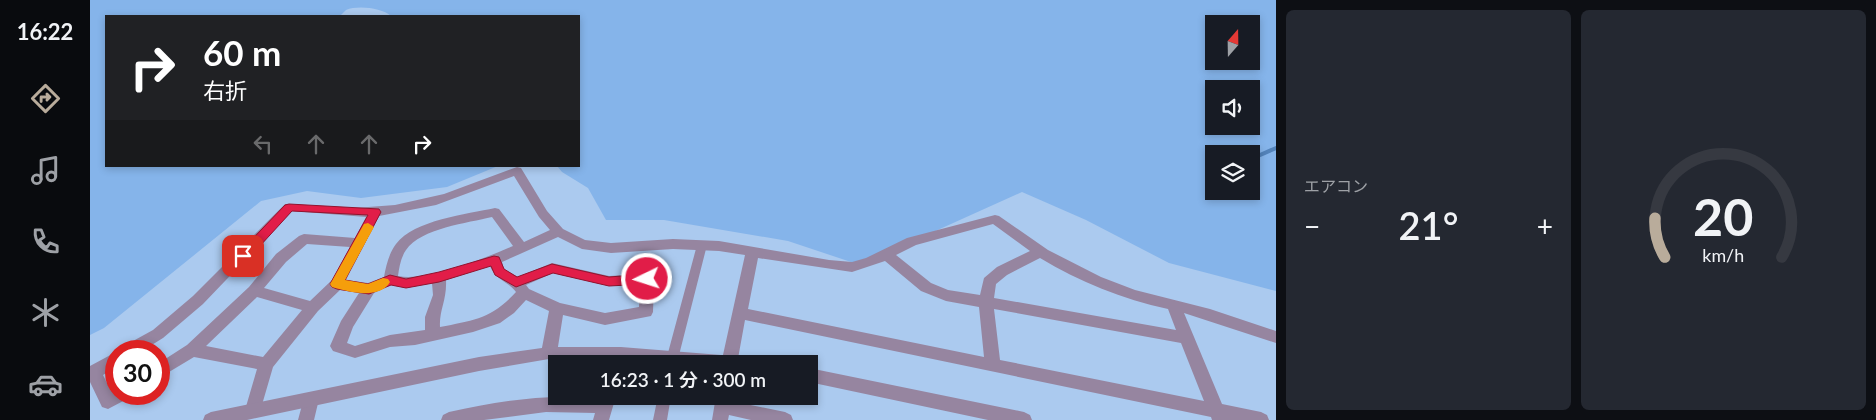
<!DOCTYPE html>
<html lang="ja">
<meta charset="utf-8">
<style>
body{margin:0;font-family:Lato,"Noto Sans JP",sans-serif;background:#242831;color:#f1f3f6;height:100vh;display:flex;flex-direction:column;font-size:19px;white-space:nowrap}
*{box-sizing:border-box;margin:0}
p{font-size:16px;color:#9ea1a6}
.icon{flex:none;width:28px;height:28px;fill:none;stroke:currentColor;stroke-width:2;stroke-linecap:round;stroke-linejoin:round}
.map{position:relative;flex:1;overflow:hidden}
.drawer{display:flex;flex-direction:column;gap:10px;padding:10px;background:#0d0f14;width:600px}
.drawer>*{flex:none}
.guide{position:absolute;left:15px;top:15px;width:475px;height:152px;border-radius:0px;box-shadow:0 2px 8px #0003;background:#202124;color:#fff;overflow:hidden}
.needle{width:32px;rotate:20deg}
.tools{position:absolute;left:1115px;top:15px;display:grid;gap:10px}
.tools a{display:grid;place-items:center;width:55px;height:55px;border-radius:0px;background:#171b24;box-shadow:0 2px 8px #0003;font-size:25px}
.speed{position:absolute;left:15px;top:340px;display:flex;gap:10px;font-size:25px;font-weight:700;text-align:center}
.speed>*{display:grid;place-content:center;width:65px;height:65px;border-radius:50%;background:#171b24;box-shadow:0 2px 8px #0003;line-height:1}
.speed .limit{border:8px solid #d22;background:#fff;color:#111}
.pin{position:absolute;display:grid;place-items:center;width:42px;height:42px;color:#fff;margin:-21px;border-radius:10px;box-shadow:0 2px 8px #0006}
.me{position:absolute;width:55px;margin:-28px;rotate:266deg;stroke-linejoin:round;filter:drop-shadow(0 0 4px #0008)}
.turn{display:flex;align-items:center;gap:18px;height:105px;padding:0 15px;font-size:22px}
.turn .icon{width:65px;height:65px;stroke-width:2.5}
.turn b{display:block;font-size:35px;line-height:42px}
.lanes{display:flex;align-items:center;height:48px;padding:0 15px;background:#0003;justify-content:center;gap:25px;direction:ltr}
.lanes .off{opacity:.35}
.big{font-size:38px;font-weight:600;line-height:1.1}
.drawer .card{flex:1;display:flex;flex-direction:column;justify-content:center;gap:8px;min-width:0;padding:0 18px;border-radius:8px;background:#242831}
.drawer .dial{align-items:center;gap:0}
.dial svg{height:130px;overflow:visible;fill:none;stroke:#363941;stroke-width:7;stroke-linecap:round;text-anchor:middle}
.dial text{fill:#f1f3f6;stroke:none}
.heat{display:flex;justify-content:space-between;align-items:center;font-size:28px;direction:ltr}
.drawer .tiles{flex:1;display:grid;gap:10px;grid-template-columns:repeat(2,1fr)}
.trip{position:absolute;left:458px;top:355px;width:270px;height:50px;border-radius:0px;background:#171b24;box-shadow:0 2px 8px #0003;font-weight:600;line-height:50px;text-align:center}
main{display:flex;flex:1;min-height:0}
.dock{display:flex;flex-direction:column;width:90px;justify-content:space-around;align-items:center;background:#090b0e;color:#9ea1a6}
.dock .icon{width:35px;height:35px}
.dock .on{color:#b9ac9b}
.dock b{font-size:22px;color:#f1f3f6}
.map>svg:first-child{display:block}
</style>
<main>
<nav class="dock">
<b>16:22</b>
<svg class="icon on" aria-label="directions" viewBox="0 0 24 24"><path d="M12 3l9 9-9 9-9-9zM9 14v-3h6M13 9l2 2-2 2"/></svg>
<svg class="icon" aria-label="music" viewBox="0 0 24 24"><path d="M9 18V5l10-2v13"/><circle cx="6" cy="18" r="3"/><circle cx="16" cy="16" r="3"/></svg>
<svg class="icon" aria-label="phone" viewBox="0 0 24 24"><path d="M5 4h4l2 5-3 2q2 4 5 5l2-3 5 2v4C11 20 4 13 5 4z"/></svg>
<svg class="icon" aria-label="climate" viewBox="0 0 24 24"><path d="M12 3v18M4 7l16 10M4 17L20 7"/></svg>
<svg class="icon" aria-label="car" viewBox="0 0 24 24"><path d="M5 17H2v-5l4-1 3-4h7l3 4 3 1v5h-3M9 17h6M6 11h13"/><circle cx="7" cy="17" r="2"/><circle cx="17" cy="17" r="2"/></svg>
</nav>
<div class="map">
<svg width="1186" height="420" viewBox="0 0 1186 420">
<rect width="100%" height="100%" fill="#abcaef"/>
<path fill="#85b4ea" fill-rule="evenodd" d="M0,0h1186v291l-107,-28 -83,-43 -64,-28 -162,73 -72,-24 -124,-21h-58l-18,-32 -26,-16 -5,-6h22v-150h-188c-9,-8 -33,-11 -45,-6 -1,1 -5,5 -6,6h-234v150h392l-51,21 -86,11 -54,-7 -46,10 -157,127 -14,7zM1124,24h37v37h-37zM1124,89h37v37h-37zM1124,154h37v37h-37z"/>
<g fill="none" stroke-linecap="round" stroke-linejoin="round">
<path stroke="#5383ba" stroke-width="4" d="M1161,159l25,-11"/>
<path fill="#9685a0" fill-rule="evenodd" d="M612,241l4,1 1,3 -30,118 -12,1 32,-119 1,-3z
M568,396h13l-4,24h-14z"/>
<path fill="#9685a0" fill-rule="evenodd" d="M427,167l4,1 26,43 16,18 22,11 26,3 62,-4 46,2 110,19 23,2 14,-4 41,-20 88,-23 4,1 49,34 53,27 34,13 75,19 66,22v12l-92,-30 38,91 39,8 6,3 2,5h-57l-1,-3 -466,-97 -8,44h-16l24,-109 -26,-4 -46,-2 -62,4 -29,-4 -24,-12 -56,25 2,7 14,8 34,-14 57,13 38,-2 5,1 2,4 -1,33 -2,4 -46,9 -42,-10 -6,38 -3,5 -5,1 -5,-1 -3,-5 8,-42 -23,-11 -12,13 -14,10 -27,9 -58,13 -25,2 -35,11 -22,-7 -3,-5 11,-25 18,-28 -19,-3 -22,21 -45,56 -14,48 -6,3 -6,-3 -2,-5 12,-41 -63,-12 -35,21v-15l28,-18 62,-58 27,-33 23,-18 5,-2 51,4 11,-21 -74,-6 -89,93 -40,34 -21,13h-21l3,-5 29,-16 40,-34 92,-92 70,4 40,-3 49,-11zM424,176l25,41 11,13 -26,12 -25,-33 -4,-1c-28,6 -81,12 -99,36 -7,9 -10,22 -12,33l-16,6 -22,-3 33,-64 57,-11zM402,217l21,29c-28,12 -86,36 -115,30 1,-8 3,-19 8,-26 15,-22 62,-27 86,-33zM903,224l37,27 -33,16 -13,11 -4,17 -32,-5 -17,-7 -35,-28 20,-10zM217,244l43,3 -18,33 -22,21 -46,-13 22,-26zM668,258l94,14 33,-11 36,30 25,10 33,6 5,50 -236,-48zM950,258c40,24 82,41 128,51l8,21 -182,-32 2,-14 11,-9zM400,266c5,14 18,15 26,26 -25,27 -42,28 -76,35 -1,-17 7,-27 6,-47zM463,273l56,13 31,-1 -1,22 -34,6 -45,-10 -31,-14 -3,-4zM342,283l1,12 -8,22v13l-35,5 -35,11 -8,-3 6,-16 21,-34 17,-8 15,3zM167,297l45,13 -39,47 -57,-11zM904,309l187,34 23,58 -204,-41z
M26,352v15l-13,8 8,16 5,-2v5h13l-2,5 -19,10 -6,-2 -12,-25v-16z
M221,392l6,2 2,5 -5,21h-16l7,-26z
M510,396h16l-7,24h-16l2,-7 -49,-1 -62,8h-43l2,-5 6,-3c50,-11 99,-19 150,-13z
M626,396h16l-1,5 54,11 6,3 2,5h-42l-22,-5 -1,5h-16z"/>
<path fill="#9685a0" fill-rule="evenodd" d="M459,347h72l125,10 6,2 2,5h-85l-48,-5h-72l-70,12 -232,49h-44l2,-5 6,-3 268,-55z
M719,368l215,44 6,3 2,5h-44l-179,-38z"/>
</g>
<path fill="#e11d48" stroke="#92132f" d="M199,204l90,5 2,3 -36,68 23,4 22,-9 16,4 33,-7 55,-16 5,1 5,12 13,8 35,-13 57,13 38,-3 5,1 2,4 -2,3 -5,2 -38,2 -56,-13 -37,14 -21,-12 -4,-9 -52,16 -33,6 -15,-3 -22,9 -32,-5 -5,-2 -2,-3 38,-69 -76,-4 -44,48h-9l-2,-3 2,-3 46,-48z"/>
<path fill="#f59e0b" d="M278,223l6,4 -29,53 23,4 15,-6 5,1 2,3c-10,18 -42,10 -58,5l-2,-3 2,-3 32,-57z"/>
</svg>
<div class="tools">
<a><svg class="needle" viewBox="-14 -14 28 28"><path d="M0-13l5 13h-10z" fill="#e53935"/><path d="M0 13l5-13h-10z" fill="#9ea1a6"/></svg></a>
<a><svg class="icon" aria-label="sound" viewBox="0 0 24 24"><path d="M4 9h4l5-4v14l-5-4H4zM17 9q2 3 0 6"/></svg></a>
<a><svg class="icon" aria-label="layers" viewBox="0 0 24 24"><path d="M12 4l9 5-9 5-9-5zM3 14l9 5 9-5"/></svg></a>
</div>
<div class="speed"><div class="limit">30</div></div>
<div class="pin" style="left:153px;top:256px;background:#d93025"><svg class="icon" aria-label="arrive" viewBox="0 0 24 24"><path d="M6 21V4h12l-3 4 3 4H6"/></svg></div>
<svg class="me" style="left:557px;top:279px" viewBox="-20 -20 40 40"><circle r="17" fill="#e11d48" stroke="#fff" stroke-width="3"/><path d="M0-11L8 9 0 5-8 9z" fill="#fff"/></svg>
<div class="trip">16:23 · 1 分 · 300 m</div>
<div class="guide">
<div class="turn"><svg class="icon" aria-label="right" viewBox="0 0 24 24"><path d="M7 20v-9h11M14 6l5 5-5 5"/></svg><div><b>60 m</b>右折</div></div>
<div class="lanes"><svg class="icon off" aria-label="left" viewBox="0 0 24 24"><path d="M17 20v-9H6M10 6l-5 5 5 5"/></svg><svg class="icon off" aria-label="ahead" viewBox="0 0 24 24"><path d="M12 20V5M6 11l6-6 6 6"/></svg><svg class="icon off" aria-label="ahead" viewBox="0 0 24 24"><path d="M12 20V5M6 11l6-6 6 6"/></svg><svg class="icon" aria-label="right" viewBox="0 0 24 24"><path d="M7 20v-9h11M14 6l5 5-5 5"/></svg></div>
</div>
</div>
<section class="drawer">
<div class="tiles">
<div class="card"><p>エアコン</p>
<div class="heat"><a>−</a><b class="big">21°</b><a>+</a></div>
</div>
<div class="card dial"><svg viewBox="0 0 100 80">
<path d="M14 69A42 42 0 1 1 86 69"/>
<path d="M14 69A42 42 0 0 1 8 45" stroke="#b9ac9b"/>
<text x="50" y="56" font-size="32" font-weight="700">20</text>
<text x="50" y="72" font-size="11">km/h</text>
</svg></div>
</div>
</section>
</main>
